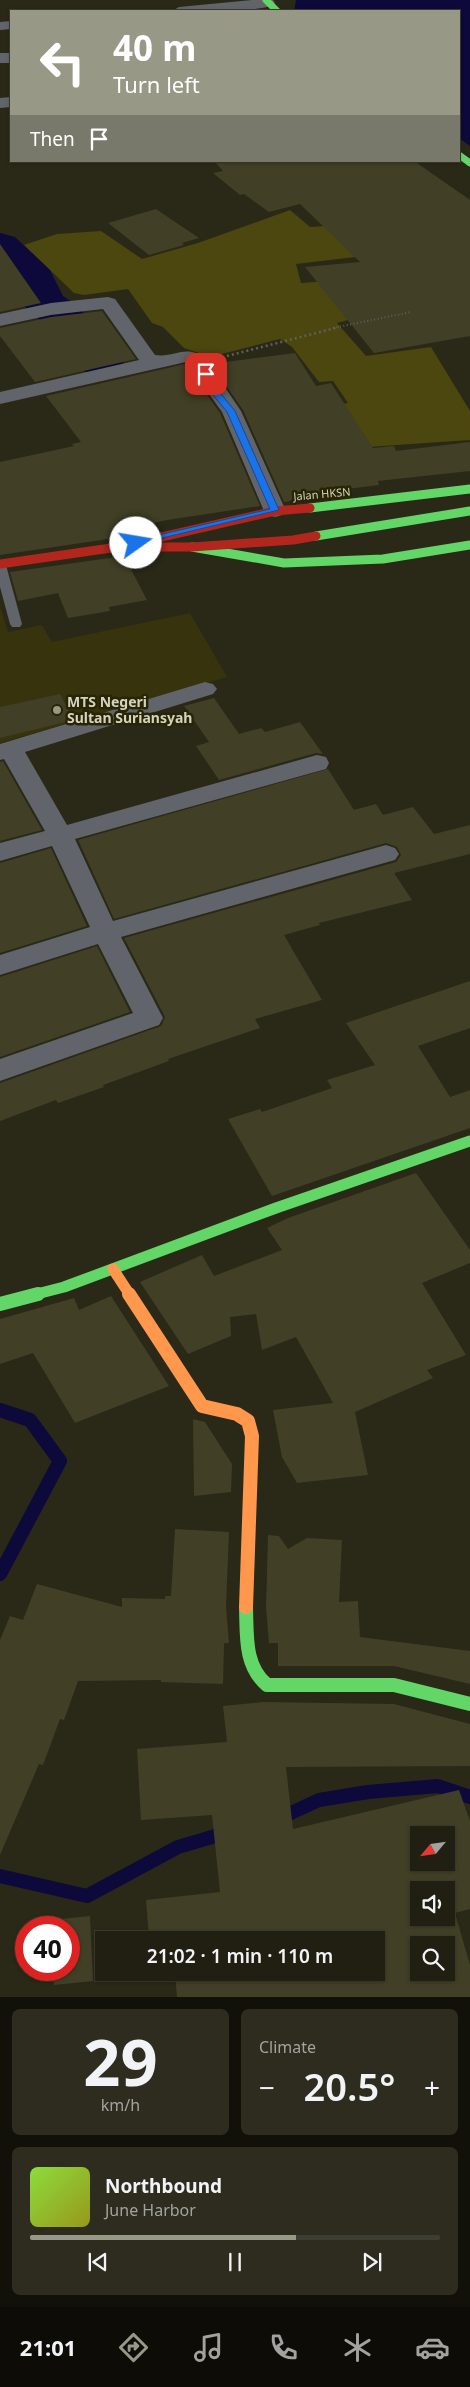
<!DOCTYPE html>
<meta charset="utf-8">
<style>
body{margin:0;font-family:"Noto Sans",sans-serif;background:#2d2c1f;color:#f1f3f6;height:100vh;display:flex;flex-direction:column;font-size:19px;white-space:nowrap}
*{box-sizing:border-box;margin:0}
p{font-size:16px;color:#a2a29f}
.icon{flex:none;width:28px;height:28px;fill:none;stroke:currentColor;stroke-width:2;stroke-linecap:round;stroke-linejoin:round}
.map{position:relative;height:1997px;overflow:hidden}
.side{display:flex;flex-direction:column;gap:12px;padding:12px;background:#121109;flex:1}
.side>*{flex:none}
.hud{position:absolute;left:10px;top:10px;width:450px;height:152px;border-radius:0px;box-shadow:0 1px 4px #0004,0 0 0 1px #3d3d31;background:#989886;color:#fff;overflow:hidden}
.needle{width:32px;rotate:241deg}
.fabs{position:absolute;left:410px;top:1826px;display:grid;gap:10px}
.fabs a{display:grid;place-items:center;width:45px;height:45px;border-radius:0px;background:#201f11;box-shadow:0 1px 4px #0004,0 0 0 1px #3d3d31;font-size:25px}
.speed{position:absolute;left:15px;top:1916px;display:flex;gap:10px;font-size:25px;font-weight:700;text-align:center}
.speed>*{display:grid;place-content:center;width:65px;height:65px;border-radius:50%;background:#201f11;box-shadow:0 1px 4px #0004,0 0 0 1px #3d3d31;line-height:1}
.speed .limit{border:8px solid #d22;background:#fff;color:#111}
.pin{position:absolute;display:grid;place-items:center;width:42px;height:42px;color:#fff;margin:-21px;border-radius:10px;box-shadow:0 2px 8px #0006}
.me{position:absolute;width:55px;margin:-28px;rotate:77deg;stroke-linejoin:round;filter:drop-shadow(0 0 4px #0008)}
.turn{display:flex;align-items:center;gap:18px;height:105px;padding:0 20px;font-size:22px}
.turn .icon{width:65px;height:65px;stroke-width:2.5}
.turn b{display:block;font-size:35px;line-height:42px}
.then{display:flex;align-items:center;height:48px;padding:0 20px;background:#0003;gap:10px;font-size:19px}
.big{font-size:38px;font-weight:600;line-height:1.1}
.side .card{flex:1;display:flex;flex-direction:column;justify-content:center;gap:8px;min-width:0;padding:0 18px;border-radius:8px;background:#2d2c1f}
.side .dial{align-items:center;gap:0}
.dial b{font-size:65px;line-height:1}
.song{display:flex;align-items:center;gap:15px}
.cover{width:60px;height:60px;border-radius:8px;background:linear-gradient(135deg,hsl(90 70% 55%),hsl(60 70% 35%))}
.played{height:5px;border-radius:2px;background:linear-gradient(90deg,#989886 65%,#3d3d31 65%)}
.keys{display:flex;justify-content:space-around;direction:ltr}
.heat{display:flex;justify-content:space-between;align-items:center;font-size:28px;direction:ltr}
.side .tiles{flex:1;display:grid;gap:12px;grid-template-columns:1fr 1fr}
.card:last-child{grid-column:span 2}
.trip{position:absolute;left:95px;top:1931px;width:290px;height:50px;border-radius:0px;background:#201f11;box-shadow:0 1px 4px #0004,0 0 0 1px #3d3d31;font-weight:600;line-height:50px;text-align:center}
.menu{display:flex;height:80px;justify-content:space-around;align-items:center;background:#0d0c07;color:#a2a29f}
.menu .icon{width:35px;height:35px}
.menu .active{color:#989886}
.menu b{font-size:22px;color:#f1f3f6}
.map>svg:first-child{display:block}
</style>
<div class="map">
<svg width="470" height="1997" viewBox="0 0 470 1997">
<rect width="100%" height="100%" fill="#2a2917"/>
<path fill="#37330d" d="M0,606l8,26 34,-7 10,17 138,-29 37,64 -227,66z"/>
<path fill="#4c460f" d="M290,210l20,17 29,-2 33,30 -76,9 5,19 55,-4 14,35 -33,9 29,33 65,-9 39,64v29l-117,8 -27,-41 22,-4 -15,-22 -14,1 -27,-35 -12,-8 -70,18 -26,-9 -21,-21 -11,-4 -24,-34 -44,6 -10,-2 -50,-48 33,-11 44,-3 41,28 56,-16z"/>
<path fill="#0d093a" d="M296,0h174v146l-11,-8v-127h-165z"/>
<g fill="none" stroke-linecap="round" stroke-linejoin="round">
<path stroke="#0d093a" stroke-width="14" d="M0,1410l30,10 30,41 -60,113
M278,1819l41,-19 49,-8 70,-6 32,11
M0,1876l87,20 91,-49 51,-15"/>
<path fill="#0d093a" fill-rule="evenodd" d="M0,233l15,4 35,33 13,26 15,10 15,18 18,9 6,10 7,19 -7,10 -16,4 -16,-4 -7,-10 -3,-12 -14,-8 -15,-18 -17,-12 -7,-9 -7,-19 -15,-15z"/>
</g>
<path fill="#413f25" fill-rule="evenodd" d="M214,161h200l56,39v136l-96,17 -69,-86 55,-5 -60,-58 -31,8 -25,-18 -4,1 -27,-22 10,-2z
M156,209l43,29 -17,5 2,2 -35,10 -41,-32z
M0,244l41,59 -41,9z
M102,311l34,48 -101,23 -35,-46v-8l51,-11z
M295,353l21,33 15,-3 42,65 21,-2 2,5 74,-9v29l-92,10 1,4 -40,5 3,3 -58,9 -41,-92 -32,-46z
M185,364l35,49 40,93 -93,14 -55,12 3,6 -115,17v-93l74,-16 -2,-2 9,-2 -35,-46z
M124,556l23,44 -38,7 1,4 -42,7 -10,-25 -40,8 -8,-29z
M60,694l14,26 -74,18v-31z
M214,698l25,36 22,-6 4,4 35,-10 23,32 -7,-1 -97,27 -23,-34 13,-4 -25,-36z
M3,761l39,69 -42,11v-79z
M328,769l26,41 22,-6 7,11 30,-8 21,27 36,-9v29l-76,19 18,27 -93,23 1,2 -36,10 38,65 -67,19 5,9 -92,31 1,2 -66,24 1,2 -46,16 -2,-3 -56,21v-38l161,-57 4,-9 -41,-79 272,-76 5,-7 -4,-8 -11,-4 -272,76 -36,-79z
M51,848l36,78 -87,27v-90z
M97,946l33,66 -130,45v-80z
M470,981v47l-52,18 32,51 20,-7v38l-198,68 -44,-77 32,-10 2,3 70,-24 -5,-8 48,-15 -29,-42z
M416,1173l54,77v13l-48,20 44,72 -39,15 6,8 -78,34 13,63 -71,8 -15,-26 -9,-47 60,-7 -37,-66 -34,13 -6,-36 -26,3 1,19 -43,18 -48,-72 62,-27 12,21 68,-26 -15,-22 21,-10z
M111,1296l58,90 -94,37 -42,-70 -33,11v-45l74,-21 5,12z
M193,1419l12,3 27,42 -1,28 -37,4z
M175,1529l54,3 -3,75 3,36h-5l-1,41 -62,-2v-2l-83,1 -14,39 -4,-1 -17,46 -4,-1 -39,91v-215l10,-24 13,4 14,-36 85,23v-9l43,1v-3h6z
M268,1535l11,1 9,13 19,-11 35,2 -3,62 19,-1 2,36 110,14v33l-76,-18h-116v-23h-9l-3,-36z
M263,1702l131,2 76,20v42l-184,1 7,62 166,-39 11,31v88l-15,4 15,52v32h-293l-2,-25h201v-32h-204l-1,-6 -22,3 -3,-37 74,-8 -8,-77 -71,5 -4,-71 90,-7 -4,-36zM419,1835h27v27h-27zM419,1890h27v28h-27zM419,1945h27v27h-27z
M90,1916l3,65 -39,4 -1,-15h16v-42h-18v-8z"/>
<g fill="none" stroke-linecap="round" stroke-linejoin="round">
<path stroke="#5e5f5e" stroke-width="2" stroke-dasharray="1 2.5" stroke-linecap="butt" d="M333,328l78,-16"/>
<path stroke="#5e5f5e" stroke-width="2.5" stroke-dasharray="2 3" stroke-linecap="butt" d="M227,356l112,-29"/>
<path fill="#61646a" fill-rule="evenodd" d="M0,561l6,4 16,59 -2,3h-8l-2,-3 -10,-37z"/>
<path fill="#61646a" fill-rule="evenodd" d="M252,0h21l2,3c-7,10 -88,9 -103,8l7,-4z
M11,21v8l-11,1v-8z
M0,53h11v10h-11z
M11,97v10l-11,1v-10z
M108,297l7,2 40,56c21,3 33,-13 52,6l34,50 45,100 -4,4 -7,2 -7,-2 -4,-4 -42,-99 -36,-50 -186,42v-12l139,-32 -36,-51 -52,6 -51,11v-12l51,-11z
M205,682l8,2 4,5 -4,5 -188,58 42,73 250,-70 9,2 3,6 -3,6 -251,70 38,82 273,-76 9,3 4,6 -4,6 -274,77 42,81 -4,7 -159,56v-22l133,-46 -35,-69 -98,31v-20l90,-28 -38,-81 -52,15v-18l45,-12 -41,-72 -4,1v-16z"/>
<path stroke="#63d668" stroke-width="7" d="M266,0l11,11
M459,155l11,8"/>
<path stroke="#63d668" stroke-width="9" d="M310,508l160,-19
M316,536l154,-25
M192,547l92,16 99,-4 87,-14"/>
<path stroke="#63d668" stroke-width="11" d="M33,1295l31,-8 212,-79 194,-67"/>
<path stroke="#63d668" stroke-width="14" d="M0,1304l38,-10
M246,1607c1,28 -2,59 21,78h127l76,19"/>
<path stroke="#ff974d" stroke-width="11" d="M113,1269l17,26"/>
<path stroke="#ff974d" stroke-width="14" d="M129,1294l73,112 35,8 11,7 4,15 -6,171"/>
<path stroke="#b3261e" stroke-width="9" d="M118,547l157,-36 35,-3
M0,564l118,-17h74l101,-7 23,-4"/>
</g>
<path fill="#1a73e8" stroke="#114b97" d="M203,372h5l13,22 14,17 44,99 -146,35v-4l137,-32 -43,-97 -14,-17 -12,-21z"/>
<circle fill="#989886" stroke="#282505" stroke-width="2" cx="57" cy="710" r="5"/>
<g text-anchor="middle" stroke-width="5" stroke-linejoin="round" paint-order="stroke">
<g font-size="11" fill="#d4d3c1" stroke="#282505">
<text transform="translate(322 494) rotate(-5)" y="4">Jalan HKSN</text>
</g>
<g font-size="14" font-weight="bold" fill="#d4d3c1" stroke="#282505" text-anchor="start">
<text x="67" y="707">MTS Negeri<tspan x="67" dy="16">Sultan Suriansyah</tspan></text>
</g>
</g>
</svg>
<div class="fabs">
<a><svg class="needle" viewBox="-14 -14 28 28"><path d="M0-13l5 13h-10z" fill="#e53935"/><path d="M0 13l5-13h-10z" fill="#a2a29f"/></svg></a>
<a><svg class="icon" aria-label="sound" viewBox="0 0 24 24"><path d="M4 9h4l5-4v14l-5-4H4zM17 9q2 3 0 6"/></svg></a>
<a><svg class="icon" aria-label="search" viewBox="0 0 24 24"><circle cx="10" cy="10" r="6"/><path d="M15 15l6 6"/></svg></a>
</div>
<div class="speed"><div class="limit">40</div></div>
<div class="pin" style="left:206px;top:374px;background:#d93025"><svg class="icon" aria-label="arrive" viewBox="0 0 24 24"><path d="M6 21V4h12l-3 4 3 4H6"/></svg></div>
<svg class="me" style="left:136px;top:543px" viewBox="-20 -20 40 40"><circle r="19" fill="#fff"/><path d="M0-13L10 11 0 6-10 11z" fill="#1a73e8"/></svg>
<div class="trip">21:02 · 1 min · 110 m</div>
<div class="hud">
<div class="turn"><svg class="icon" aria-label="left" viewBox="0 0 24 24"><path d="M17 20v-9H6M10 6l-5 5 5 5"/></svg><div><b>40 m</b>Turn left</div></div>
<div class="then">Then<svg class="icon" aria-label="arrive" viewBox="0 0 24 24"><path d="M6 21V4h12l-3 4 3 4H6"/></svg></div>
</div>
</div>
<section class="side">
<div class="tiles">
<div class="card dial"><b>29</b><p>km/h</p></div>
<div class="card"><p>Climate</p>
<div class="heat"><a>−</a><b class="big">20.5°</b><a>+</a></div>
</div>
<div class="card">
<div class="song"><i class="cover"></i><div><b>Northbound</b><p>June Harbor</p></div></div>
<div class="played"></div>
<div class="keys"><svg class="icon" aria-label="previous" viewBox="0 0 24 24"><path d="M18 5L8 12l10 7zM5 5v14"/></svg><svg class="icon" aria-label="pause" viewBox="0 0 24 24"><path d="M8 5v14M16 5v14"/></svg><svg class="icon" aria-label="next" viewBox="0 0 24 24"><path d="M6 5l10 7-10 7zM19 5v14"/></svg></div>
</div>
</div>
</section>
<nav class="menu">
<b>21:01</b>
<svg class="icon active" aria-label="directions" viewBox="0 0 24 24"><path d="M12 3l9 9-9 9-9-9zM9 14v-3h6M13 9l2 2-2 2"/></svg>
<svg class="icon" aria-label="music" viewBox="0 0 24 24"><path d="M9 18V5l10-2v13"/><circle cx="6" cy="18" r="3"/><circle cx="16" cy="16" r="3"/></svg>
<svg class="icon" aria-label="phone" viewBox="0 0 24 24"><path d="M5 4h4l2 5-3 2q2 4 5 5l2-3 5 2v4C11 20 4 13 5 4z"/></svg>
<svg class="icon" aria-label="climate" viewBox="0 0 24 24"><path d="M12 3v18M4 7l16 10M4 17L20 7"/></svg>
<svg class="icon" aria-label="car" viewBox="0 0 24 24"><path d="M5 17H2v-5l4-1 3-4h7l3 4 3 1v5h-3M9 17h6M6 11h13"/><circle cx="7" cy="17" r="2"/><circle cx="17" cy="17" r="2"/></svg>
</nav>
